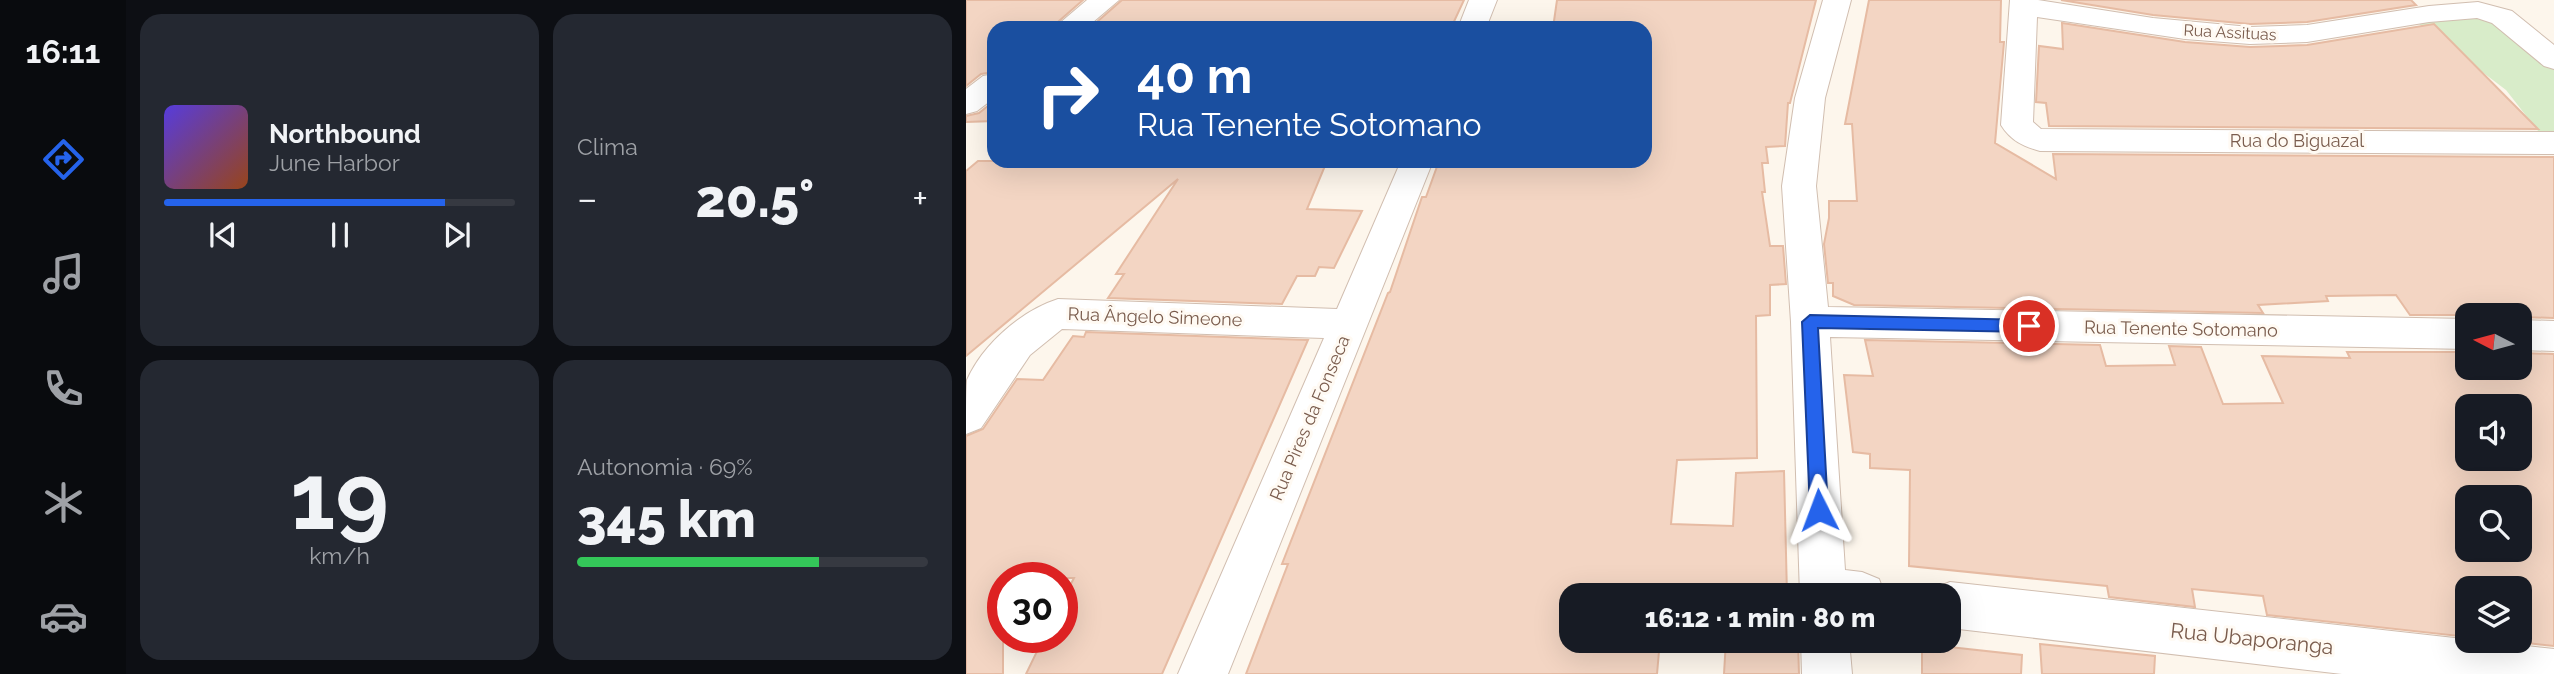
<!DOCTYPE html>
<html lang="pt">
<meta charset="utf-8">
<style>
body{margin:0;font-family:Raleway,sans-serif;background:#242831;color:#f1f3f6;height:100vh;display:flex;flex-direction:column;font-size:26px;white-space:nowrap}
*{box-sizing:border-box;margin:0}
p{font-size:23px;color:#9ea1a6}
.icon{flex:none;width:38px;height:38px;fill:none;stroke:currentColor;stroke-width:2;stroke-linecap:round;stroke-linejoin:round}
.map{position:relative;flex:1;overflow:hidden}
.side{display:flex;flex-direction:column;gap:14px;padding:14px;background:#0d0f14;width:840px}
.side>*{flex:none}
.hud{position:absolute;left:21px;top:21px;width:665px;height:147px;border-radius:21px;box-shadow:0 7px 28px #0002;background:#1a4fa0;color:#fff;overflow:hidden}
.needle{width:46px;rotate:276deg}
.controls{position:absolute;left:1489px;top:303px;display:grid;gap:14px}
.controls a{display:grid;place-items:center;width:77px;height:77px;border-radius:14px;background:#171b24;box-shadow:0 7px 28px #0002;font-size:35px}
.speed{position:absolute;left:21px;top:562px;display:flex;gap:14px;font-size:35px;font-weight:700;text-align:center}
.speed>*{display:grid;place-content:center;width:91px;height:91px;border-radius:50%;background:#171b24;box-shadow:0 7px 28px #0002;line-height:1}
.speed .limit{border:10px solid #d22;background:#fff;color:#111}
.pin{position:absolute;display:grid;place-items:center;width:60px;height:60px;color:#fff;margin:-30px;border:4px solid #fff;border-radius:50%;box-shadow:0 2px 7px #0007}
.me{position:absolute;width:77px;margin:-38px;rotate:357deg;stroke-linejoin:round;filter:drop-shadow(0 0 5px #0008)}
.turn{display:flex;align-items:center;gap:24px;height:147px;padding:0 35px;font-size:32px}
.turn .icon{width:91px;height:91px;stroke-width:2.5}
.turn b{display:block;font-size:49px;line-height:60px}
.big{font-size:52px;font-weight:800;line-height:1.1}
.side .card{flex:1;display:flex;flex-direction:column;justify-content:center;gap:10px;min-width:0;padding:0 24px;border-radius:21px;background:#242831}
.side .dial{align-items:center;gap:0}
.dial b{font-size:91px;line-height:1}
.song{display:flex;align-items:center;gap:21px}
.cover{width:84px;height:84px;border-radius:10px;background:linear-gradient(135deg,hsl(250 70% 55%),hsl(20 70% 35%))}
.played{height:7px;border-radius:4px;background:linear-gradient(90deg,#2563eb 80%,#363941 80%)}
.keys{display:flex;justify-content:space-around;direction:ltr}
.heat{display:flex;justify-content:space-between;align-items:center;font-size:38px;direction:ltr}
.charge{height:10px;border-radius:5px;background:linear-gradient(90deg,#34c759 69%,#363941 0)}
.side .tiles{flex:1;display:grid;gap:14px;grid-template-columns:repeat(2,1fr)}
.trip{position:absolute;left:593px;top:583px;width:402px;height:70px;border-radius:21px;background:#171b24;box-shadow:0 7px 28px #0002;font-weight:800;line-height:70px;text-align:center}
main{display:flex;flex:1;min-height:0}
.menu{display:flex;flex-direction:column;width:126px;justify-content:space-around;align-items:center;background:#090b0e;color:#9ea1a6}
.menu .icon{width:49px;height:49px}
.menu .active{color:#2563eb}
.menu b{font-size:32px;color:#f1f3f6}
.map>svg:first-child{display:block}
</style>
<main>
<nav class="menu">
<b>16:11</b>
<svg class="icon active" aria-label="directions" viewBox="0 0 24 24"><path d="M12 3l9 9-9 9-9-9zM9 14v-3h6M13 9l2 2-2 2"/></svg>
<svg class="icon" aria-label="music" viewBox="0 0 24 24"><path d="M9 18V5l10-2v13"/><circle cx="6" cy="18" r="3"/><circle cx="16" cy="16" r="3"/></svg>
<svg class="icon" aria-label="phone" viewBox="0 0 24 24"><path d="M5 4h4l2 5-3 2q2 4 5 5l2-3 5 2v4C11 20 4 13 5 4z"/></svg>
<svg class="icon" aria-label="climate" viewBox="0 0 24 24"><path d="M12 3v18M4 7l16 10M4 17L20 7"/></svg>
<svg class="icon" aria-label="car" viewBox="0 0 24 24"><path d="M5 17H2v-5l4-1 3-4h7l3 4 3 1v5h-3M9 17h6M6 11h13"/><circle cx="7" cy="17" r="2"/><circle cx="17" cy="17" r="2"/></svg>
</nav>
<section class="side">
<div class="tiles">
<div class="card">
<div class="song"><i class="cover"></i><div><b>Northbound</b><p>June Harbor</p></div></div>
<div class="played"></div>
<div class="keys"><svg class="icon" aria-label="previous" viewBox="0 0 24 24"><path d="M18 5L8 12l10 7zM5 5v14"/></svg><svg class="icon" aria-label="pause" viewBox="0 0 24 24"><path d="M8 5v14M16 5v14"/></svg><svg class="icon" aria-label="next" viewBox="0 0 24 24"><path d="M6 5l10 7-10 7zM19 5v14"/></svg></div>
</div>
<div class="card"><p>Clima</p>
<div class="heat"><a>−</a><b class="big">20.5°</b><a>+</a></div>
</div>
<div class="card dial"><b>19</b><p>km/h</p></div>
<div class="card"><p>Autonomia · 69%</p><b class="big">345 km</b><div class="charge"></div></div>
</div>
</section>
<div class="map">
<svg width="1588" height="674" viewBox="0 0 1588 674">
<rect width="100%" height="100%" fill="#fdf6ec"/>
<path fill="#d8ecc9" d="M1547,11l41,38v87h-12l-36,-46 -91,-69z"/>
<path fill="#f3d5c3" stroke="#e6bba3" stroke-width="2" fill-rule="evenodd" d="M0,0h117l-32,28h-57v44l-13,2 -15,12z
M156,0h342l-13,28h-361z
M591,0h259l-26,103h-2l-3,43 -19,1 2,16h-6l3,29h-3l8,54h13l3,38 -16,1v30l-14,1 1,142 -80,2 -6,64 62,2 3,-53 48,-2 3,124h-215v45h88l-3,34h-411l42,-110h-6l106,-271 2,-1 32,-95h4l13,-36h206v-133h-92z
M903,0h132l-1,42h4l-9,101 61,36 -3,-25 501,3v161l-34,-1v-2h-110l-14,-20 -70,1 2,5 -70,4 5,8 -409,-8 -21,-9v-13h-5l-4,-39 5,-26v-17h28l-5,-77h-7z
M1095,0h350l5,5 -109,17 -57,2 -97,-9z
M1096,23l123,19 65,5 57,-2 127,-21 104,105 -489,-3 -3,-23 -10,-1 3,-56 24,3z
M28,101v20l-28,1v-6l13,-3z
M12,161h349l-20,48 55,2 -28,57 -15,-1 -4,9h-18l-15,28 -174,-6 16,-24h-8l62,-95 -212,177v-185z
M120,332l222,8 -146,334h-136l18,-37h18v-36l12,-23h-71v96h-37v-238l17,-7 34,-50 26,1 30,-44 11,1z
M899,340l235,5 6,21 69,-1 -6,-19 32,1 22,57 60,-1 -21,-47 88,2 -3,-6h121v16h52v-15l34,1v292l-53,-6h19v-52h-52v49l-201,-22 -4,-19 -71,-7 3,18 -86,-10 -2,-11 -198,-20 1,-96 -40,-2v-14l-17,-2 -9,-77 29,1zM1502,406h52v52h-52zM1502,497h52v53h-52z
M760,640h72l1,34h-75z
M956,644l100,11 -1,19h-99z
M1074,644l115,12 -1,18h-112z"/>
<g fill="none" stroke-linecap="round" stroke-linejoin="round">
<defs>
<path id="minor" d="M503,0h28l-11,28h-28z
M857,0h28l-26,98 -9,88 12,121 640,12v30l-638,-12 15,233 17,2 17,7 6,16h-85l-9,-273 -9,-136 13,-88z
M1044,0h28l115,18 97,9 57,-2 122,-19 49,-4 34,9 42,34v24l-10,-3 -52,-43 -15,-5 -48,4 -122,20 -57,2 -65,-5 -148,-22 -4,105 8,7 513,3v22l-514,-3c-17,-5 -29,-10 -39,-26z
M435,161h32l-205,513h-50l146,-336 -262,-9 -32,26 -49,73 -15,6c0,-16 0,-41 1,-54 16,-36 54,-69 91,-81l279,10z
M1554,320l34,1v30l-34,-1z
M984,582l604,67v25h-212l-392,-46v-33h-19l2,-6z
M835,640h48l3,34h-50z"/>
<path id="secondary" d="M121,0h32l-33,28h-32z
M28,74v24l-17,13 -11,3v-25l17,-13z"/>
</defs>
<use href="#minor" stroke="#d1beb0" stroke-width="2"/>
<use href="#secondary" stroke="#d6c0b0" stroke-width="2"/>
<use href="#minor" fill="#fff" fill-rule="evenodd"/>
<use href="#secondary" fill="#fff" fill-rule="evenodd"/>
</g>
<path fill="#2563eb" stroke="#184099" stroke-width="2" d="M844,315l219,5 8,6 -8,6 -211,-4 10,182 -2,6 -7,2 -6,-2 -3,-6 -8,-188z"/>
<g text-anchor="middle" stroke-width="6" stroke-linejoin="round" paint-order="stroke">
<g font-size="16" fill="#7a5c4d" stroke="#fffaf3">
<text transform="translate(1264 32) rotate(3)" y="6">Rua Assituas</text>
</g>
<g font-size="18" fill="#7a5c4d" stroke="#fffaf3">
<text x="1331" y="147">Rua do Biguazal</text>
<text transform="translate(189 317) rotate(2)" y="6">Rua Ângelo Simeone</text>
<text transform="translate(1215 329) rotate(1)" y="6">Rua Tenente Sotomano</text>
<text transform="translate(344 418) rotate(-67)" y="6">Rua Pires da Fonseca</text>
</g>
<g font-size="21" fill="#7a5c4d" stroke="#fffaf3">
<text transform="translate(1286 639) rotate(6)" y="7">Rua Ubaporanga</text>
</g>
</g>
</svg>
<div class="controls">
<a><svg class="needle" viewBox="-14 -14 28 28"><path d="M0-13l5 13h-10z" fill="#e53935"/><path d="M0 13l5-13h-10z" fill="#9ea1a6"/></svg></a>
<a><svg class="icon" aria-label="sound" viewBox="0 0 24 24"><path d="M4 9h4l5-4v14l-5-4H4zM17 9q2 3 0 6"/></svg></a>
<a><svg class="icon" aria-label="search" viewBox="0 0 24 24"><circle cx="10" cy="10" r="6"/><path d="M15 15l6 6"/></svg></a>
<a><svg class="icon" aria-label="layers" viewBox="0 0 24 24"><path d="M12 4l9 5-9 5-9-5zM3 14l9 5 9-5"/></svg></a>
</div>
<div class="speed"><div class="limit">30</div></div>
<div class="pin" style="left:1063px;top:326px;background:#d93025"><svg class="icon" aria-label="arrive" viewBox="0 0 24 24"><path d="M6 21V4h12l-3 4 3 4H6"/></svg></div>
<svg class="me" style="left:853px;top:510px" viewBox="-20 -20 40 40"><path d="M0-17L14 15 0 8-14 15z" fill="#2563eb" stroke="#fff" stroke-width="4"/></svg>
<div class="trip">16:12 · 1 min · 80 m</div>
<div class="hud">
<div class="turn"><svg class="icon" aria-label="right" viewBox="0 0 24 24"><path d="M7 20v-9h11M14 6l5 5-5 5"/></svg><div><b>40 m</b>Rua Tenente Sotomano</div></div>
</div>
</div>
</main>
